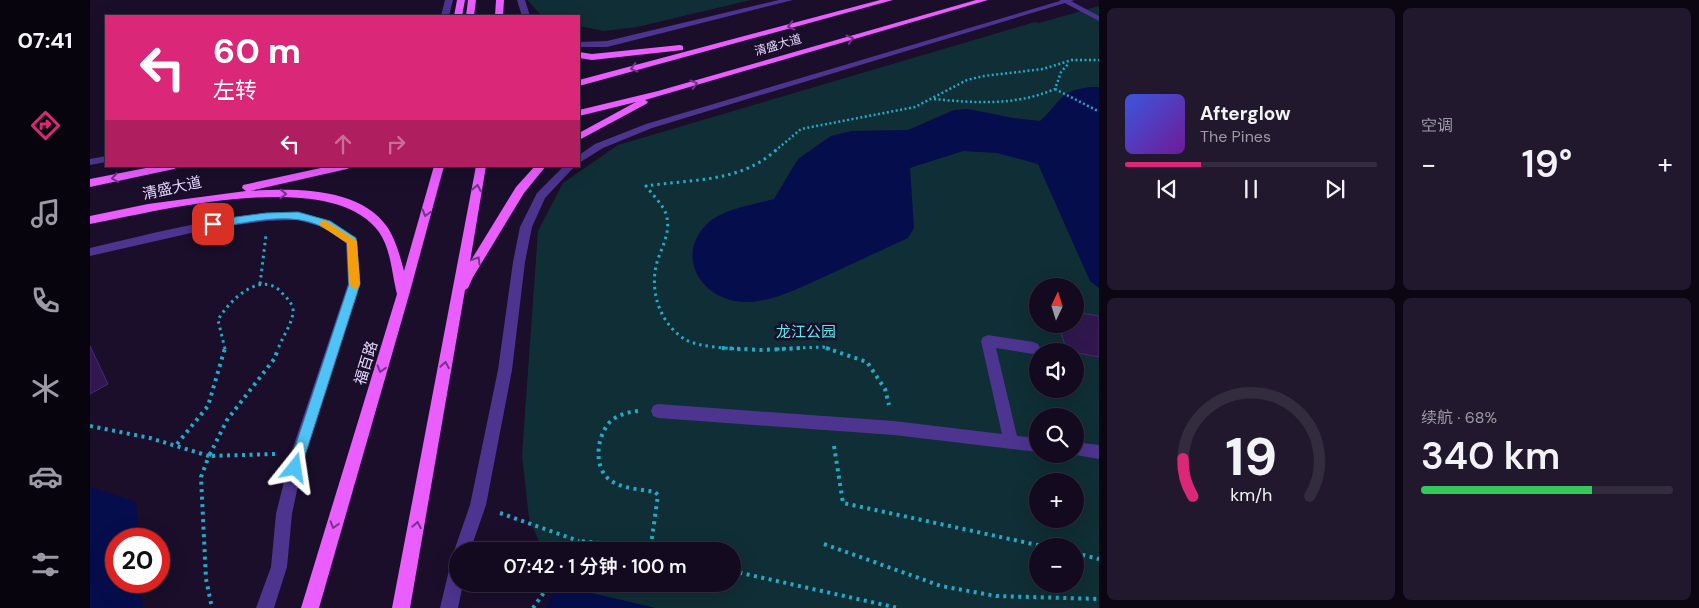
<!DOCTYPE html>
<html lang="zh">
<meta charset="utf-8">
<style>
body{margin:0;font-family:"DM Sans","Noto Sans SC",sans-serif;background:#21182d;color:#f1f3f6;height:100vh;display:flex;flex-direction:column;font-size:19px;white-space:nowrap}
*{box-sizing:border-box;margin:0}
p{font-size:16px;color:#9d9aa5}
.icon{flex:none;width:28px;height:28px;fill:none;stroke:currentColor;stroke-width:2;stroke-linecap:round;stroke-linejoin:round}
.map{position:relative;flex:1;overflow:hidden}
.drawer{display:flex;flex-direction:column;gap:8px;padding:8px;background:#0b0612;width:600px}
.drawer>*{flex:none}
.top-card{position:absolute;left:15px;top:15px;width:475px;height:152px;border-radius:0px;box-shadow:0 5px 20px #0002,0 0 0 1px #332b3e;background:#db2777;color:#fff;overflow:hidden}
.needle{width:32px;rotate:4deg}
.fabs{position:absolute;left:939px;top:278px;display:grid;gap:10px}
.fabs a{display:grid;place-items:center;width:55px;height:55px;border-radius:50%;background:#140a20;box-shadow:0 5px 20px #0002,0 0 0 1px #332b3e;font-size:25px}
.speed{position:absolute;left:15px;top:528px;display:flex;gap:10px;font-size:25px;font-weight:700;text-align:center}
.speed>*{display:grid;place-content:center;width:65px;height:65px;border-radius:50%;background:#140a20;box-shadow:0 5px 20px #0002,0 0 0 1px #332b3e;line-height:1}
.speed .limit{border:8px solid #d22;background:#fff;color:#111}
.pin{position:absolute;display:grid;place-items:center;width:42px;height:42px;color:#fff;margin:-21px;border-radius:10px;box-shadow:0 2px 8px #0006}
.me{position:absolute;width:55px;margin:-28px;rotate:15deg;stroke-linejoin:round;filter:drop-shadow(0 0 4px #0008)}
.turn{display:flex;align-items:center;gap:18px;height:105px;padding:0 25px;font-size:22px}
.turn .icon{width:65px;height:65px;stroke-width:2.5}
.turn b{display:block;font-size:35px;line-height:42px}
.lanes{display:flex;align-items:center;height:48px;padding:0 25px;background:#0003;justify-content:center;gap:25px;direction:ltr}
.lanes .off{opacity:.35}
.big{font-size:38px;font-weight:600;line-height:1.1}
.drawer .widget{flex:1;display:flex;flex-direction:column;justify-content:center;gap:8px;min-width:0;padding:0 18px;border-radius:8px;background:#21182d}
.drawer .dial{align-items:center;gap:0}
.dial svg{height:130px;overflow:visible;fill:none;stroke:#332b3e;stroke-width:7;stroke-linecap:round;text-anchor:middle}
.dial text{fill:#f1f3f6;stroke:none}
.song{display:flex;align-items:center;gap:15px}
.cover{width:60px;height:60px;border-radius:8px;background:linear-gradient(135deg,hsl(230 70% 55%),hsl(280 70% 35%))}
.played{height:5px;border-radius:2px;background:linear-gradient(90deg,#db2777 30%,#332b3e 30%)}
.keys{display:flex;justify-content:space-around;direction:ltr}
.heat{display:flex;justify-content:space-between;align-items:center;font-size:28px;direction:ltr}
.charge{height:8px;border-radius:4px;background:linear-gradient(90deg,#34c759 68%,#332b3e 0)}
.drawer .tiles{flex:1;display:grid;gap:8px;grid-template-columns:repeat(2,1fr)}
.trip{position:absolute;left:359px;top:542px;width:292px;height:50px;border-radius:25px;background:#140a20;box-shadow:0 5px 20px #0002,0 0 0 1px #332b3e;font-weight:600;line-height:50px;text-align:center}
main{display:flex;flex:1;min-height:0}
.tabs{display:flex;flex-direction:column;width:90px;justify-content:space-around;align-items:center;background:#08040d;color:#9d9aa5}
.tabs .icon{width:35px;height:35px}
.tabs .current{color:#db2777}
.tabs b{font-size:22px;color:#f1f3f6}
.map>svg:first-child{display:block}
</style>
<main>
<nav class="tabs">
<b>07:41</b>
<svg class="icon current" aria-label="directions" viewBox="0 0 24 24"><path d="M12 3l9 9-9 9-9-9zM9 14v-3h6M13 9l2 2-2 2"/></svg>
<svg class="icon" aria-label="music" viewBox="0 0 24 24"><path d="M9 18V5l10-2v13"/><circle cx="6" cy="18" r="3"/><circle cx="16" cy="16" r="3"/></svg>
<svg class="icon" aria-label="phone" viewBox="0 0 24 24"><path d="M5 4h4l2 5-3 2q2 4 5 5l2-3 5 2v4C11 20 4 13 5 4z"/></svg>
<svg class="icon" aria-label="climate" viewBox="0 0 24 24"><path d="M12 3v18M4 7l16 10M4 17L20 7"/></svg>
<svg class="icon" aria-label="car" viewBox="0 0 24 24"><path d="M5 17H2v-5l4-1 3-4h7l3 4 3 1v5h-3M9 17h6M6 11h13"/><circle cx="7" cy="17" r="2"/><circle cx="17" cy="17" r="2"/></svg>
<svg class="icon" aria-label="filters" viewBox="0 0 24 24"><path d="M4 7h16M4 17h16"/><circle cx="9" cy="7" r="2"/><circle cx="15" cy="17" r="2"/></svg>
</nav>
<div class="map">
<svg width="1009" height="608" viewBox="0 0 1009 608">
<rect width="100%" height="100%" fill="#1a0e2b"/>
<path fill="#102e35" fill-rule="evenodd" d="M437,0h224l-114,27 -33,4 -25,-5v-10h-37z
M1009,6v602h-444l-98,-23 175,-1v-33h-189l-14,-33 -7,-63 16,-224 25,-48 55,-38 417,-123 4,1zM948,286h37v38h-37zM948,351h37v38h-37zM948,416h37v38h-37zM948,481h37v38h-37zM948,546h37v38h-37z"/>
<path fill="#050d4d" d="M1001,87h8v201l-9,-7 -52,-117 -41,-11 -34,-2 -53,17 4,60 -6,10c-27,12 -53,25 -80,37 -25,11 -54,27 -82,27 -42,0 -73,-44 -39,-78 16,-15 46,-19 67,-25l24,-40 33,-23 21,-5 56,-1 46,-20 14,-1 45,9 27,3c11,-9 18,-23 30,-29 7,-3 14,-4 21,-5z
M0,487l46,15 3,37h-23v42h25l2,27h-53z
M467,585l98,23h-109z"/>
<path fill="#30184e" stroke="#4d277c" d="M985,312l24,4v41l-32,-6 -9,-27h17z
M0,346l18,38 -18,10z"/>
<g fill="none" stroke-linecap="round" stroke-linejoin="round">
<path stroke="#22aac8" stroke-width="2.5" stroke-dasharray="2 2.5" stroke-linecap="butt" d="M965,89l43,22
M844,99c42,4 81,7 121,-10l6,-17 8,-9
M685,151l26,-22 114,-22 52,-27 17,-4 59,-7 29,-9h27"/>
<path stroke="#22aac8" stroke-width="3" stroke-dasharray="2.5 4" stroke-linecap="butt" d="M170,284l6,-49
M135,349l-7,-29c11,-20 44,-51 64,-27 5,5 10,10 11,16 1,13 -11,28 -15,40
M657,349c-15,0 -48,-2 -61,-9 -25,-15 -36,-46 -30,-74 4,-17 16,-33 10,-52 -3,-9 -14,-20 -20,-28 45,-7 94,-3 130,-36
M687,349l46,-2 7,2"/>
<path stroke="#22aac8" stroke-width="4" stroke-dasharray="3 4.5" stroke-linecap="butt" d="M632,348l40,2 40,-2
M736,348l41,14 18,27 4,16
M548,411c-9,1 -18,3 -26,9 -15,13 -20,47 -2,60 12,9 30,9 45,12l3,3 -7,50
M0,426l60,12 59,18 -8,21 5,102 6,29
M87,444l31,-38 17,-58
M744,446l9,57 199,43
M185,454l-66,2 18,-36 48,-62 3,-10
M410,513l79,28
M734,544l117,42 55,10 103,3
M482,551l7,-10 52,5h25l14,5
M985,553l24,6
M642,571l166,37
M443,608l17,-24"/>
<path fill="#4d348f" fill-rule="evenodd" d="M355,0h8l-4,16h-8z
M427,0h8l5,16h-8z
M689,0h14l-186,47h-28v-5l28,-1z
M973,0h12l-423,128 -49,20 -24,15v-8l16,-11 51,-20z
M16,156v6l-16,3v-6z
M474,166h11l-30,32 -13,29 -7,35 -13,108 -26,135 -16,46h-12v6l-4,-6 16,-46 28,-135 15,-108 7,-35 17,-34z
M207,212l34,9 25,17 4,46 -55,169 -13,61 -5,53 -13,41h-18l15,-41 5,-53 15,-61 57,-169 -2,-41 -23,-16 -26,-7 -30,1 -54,7 -123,28v-8c69,-16 136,-34 207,-36z
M368,558v26h5l-5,24h-18l10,-42 2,-6z"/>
<path fill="#4d348f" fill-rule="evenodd" d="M969,0h10l30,16v5z
M898,335l45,7 5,2 2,4 -2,4 -5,2 -37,-6 21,88 21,2v14l-144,-17 -236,-17 -5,-2 -2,-5 2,-5 5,-2 236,17 108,13 -21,-93 2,-4z
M985,442l24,3v14l-29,-5h5z"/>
<path fill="#ea5eff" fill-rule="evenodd" d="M367,0h8l-3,16h-8z
M378,0h8l-2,16h-8z
M406,0h8l-1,16h-8z
M790,0h13l-314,86v-6z
M886,0h12l-343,100 3,2 -2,2 -67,36v-7l57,-31 -57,14v-6l79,-19z
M590,45l3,1v4l-91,10 -13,-2v-6l13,2z
M66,166h23l-5,3 -84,18v-8z
M240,166h22l-5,3 -97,22c43,-3 111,-4 138,37 8,13 12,28 16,43l30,-105h10l-35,129 -90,313h-18l96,-314c-5,-19 -6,-45 -18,-62 -47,-66 -221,-21 -289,-8v-8l58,-12 98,-13 -4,-3 1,-3z
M386,166h10l-16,96 46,-75 19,-21h11l-22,27 -51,84 -5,11 -3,2 -55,318h-18z"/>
</g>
<defs><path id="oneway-chevron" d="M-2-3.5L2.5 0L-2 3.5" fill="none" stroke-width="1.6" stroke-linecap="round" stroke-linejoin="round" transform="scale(1.25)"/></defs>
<g stroke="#78328a">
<use href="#oneway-chevron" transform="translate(701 26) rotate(165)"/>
<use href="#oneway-chevron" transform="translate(760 39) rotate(-16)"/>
<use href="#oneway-chevron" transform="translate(544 68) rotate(165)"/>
<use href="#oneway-chevron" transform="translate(604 84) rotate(-16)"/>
<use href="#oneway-chevron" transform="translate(25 178) rotate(169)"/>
<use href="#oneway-chevron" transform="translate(387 188) rotate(-79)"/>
<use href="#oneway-chevron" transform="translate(193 194) rotate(2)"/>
<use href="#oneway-chevron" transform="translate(336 213) rotate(106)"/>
<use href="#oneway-chevron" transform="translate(387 260) rotate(-58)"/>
<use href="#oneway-chevron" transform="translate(355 365) rotate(-80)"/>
<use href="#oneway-chevron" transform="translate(291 369) rotate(107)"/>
<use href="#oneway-chevron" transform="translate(244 525) rotate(107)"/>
<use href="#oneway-chevron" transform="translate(327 525) rotate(-80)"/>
</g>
<path fill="#4fc3f7" stroke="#337fa1" d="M208,212l32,9 26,17 4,46 -59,184 -2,5 -4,2 -5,-2 -2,-5 61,-184 -2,-41c-8,-5 -15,-11 -23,-15 -32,-18 -76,-5 -111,0l-5,-4 5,-4 53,-7z"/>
<path fill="#f59e0b" d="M234,220l33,21 3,43 -2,4 -4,1 -5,-5 -2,-41 -26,-17 -2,-3z"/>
<g text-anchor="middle" stroke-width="5" stroke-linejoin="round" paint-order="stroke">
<g font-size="12" fill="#e5d7ff" stroke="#1a0e2b">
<text transform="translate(688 45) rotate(-16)" y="4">清盛大道</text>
</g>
<g font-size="15" fill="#e5d7ff" stroke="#1a0e2b">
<text transform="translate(82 188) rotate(-12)" y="5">清盛大道</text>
<text transform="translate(276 363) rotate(-73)" y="5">福百路</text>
</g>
<g font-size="15" fill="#56edec" stroke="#1a0e2b">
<text x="716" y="337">龙江公园</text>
</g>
</g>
</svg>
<div class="fabs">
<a><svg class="needle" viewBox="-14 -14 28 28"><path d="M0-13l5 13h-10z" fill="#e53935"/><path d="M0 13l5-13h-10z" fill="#9d9aa5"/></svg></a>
<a><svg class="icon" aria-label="sound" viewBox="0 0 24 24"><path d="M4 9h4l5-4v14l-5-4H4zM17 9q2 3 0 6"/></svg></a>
<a><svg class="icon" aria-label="search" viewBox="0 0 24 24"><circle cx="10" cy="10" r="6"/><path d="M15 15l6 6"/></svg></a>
<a>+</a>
<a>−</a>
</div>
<div class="speed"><div class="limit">20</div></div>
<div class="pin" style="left:123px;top:224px;background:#d93025"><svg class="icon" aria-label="arrive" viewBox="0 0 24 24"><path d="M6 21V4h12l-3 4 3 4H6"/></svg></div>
<svg class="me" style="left:205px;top:468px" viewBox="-20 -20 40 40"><path d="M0-17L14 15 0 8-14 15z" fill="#4fc3f7" stroke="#fff" stroke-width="4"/></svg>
<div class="trip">07:42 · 1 分钟 · 100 m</div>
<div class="top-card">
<div class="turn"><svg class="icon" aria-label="left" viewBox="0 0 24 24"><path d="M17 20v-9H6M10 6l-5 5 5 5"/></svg><div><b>60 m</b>左转</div></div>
<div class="lanes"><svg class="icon" aria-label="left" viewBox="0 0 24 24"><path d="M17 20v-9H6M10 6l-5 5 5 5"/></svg><svg class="icon off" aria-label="ahead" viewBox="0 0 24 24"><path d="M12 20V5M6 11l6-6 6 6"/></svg><svg class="icon off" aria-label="right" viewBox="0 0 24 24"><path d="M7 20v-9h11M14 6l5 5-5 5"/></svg></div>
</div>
</div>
<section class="drawer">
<div class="tiles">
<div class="widget">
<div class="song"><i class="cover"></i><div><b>Afterglow</b><p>The Pines</p></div></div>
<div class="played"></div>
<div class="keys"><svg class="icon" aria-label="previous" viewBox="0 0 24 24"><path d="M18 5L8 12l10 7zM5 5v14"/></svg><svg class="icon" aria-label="pause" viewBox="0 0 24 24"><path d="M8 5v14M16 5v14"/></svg><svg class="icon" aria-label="next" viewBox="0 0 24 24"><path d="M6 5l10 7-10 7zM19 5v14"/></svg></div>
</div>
<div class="widget"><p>空调</p>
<div class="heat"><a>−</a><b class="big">19°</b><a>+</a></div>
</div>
<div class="widget dial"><svg viewBox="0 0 100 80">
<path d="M14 69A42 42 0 1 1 86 69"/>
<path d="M14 69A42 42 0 0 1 8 46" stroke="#db2777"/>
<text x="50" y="56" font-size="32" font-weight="700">19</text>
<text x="50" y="72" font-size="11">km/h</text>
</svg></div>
<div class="widget"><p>续航 · 68%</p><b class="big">340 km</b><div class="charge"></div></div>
</div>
</section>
</main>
